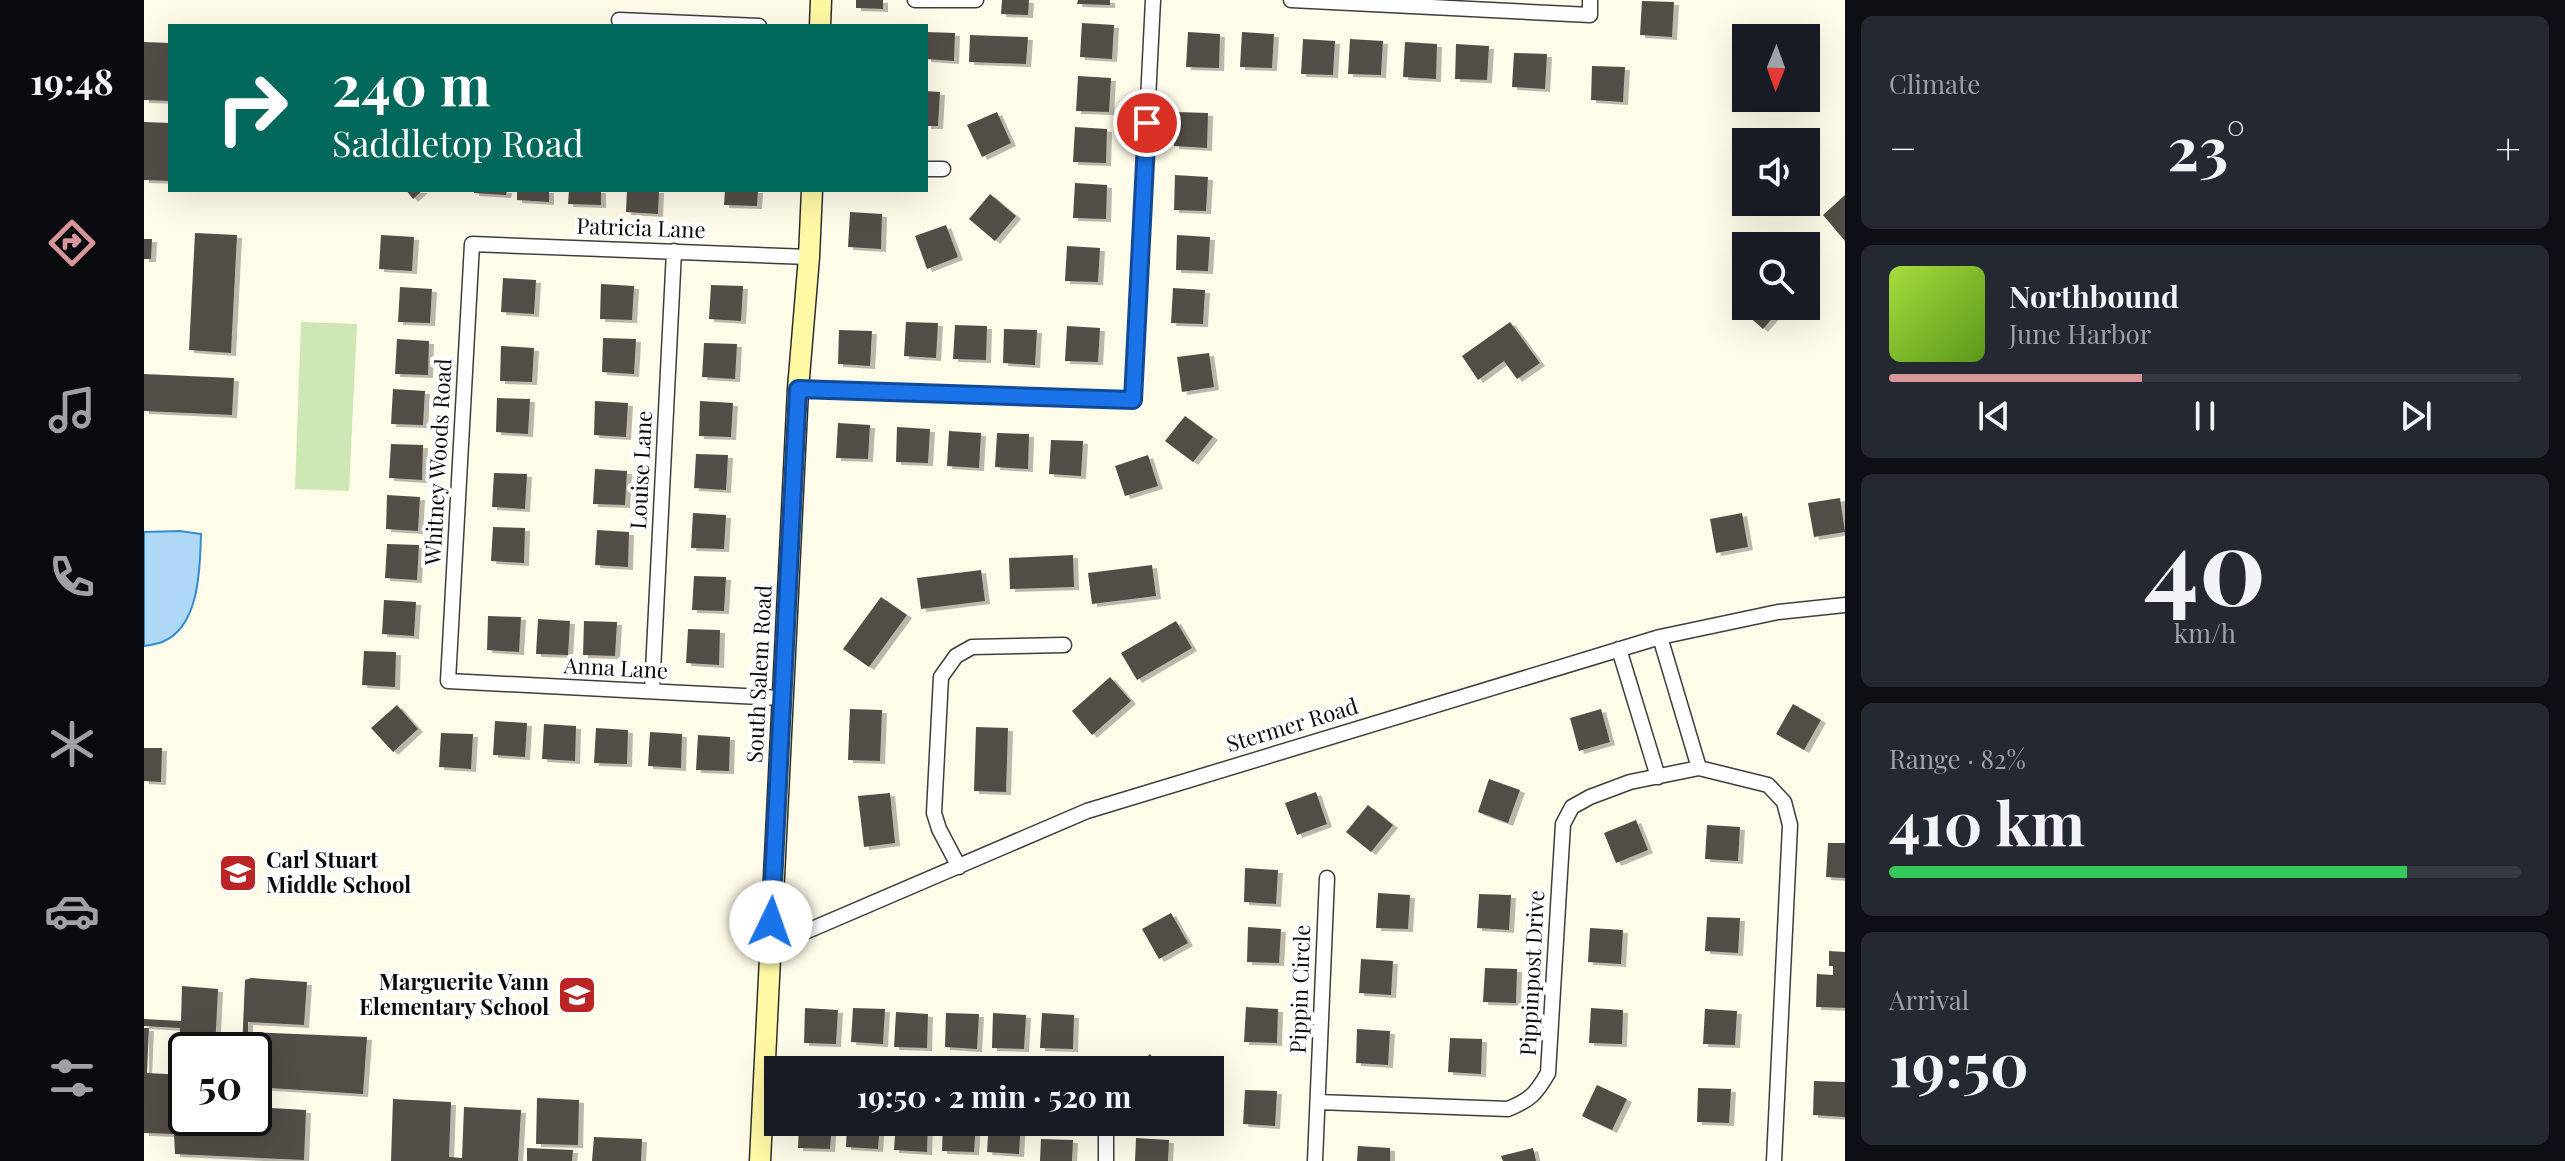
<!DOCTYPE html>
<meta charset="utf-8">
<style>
body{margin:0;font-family:"Playfair Display",serif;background:#242831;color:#f1f3f6;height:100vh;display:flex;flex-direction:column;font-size:30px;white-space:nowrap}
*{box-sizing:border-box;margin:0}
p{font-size:26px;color:#9ea1a6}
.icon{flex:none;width:44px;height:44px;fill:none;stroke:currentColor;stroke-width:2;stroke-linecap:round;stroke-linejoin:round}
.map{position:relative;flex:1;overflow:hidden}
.details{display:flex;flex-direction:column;gap:16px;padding:16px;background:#0d0f14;width:720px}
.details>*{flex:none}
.hud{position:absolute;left:24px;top:24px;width:760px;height:168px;border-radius:0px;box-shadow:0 8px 32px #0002;background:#00695c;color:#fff;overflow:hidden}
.needle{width:52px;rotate:181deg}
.buttons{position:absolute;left:1588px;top:24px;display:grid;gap:16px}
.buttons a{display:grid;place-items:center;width:88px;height:88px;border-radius:0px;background:#171b24;box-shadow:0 8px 32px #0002;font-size:40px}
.speed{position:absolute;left:24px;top:1032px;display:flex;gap:16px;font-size:40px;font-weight:700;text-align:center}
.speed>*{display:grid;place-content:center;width:104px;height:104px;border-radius:50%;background:#171b24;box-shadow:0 8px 32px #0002;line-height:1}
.speed .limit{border:4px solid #111;border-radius:12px;background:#fff;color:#111}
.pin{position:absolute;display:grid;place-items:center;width:68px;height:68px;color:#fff;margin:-34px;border:4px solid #fff;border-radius:50%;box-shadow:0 2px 8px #0007}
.me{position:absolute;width:88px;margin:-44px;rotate:3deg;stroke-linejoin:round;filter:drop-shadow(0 0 6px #0008)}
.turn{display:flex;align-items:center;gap:28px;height:168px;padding:0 32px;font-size:36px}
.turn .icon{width:104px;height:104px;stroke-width:2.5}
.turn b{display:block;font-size:56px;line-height:68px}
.big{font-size:60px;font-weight:700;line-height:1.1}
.details .tile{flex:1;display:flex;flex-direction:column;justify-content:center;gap:12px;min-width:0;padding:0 28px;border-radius:12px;background:#242831}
.details .dial{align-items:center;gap:0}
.dial b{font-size:104px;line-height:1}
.song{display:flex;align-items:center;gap:24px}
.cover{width:96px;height:96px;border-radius:12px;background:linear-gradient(135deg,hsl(80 70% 55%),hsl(90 70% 35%))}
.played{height:8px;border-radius:4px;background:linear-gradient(90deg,#d89698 40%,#363941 40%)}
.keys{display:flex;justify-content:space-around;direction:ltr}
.heat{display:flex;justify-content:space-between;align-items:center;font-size:44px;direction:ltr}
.charge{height:12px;border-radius:6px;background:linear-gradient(90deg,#34c759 82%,#363941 0)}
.trip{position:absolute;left:620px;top:1056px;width:460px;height:80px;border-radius:0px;background:#171b24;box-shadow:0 8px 32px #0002;font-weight:700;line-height:80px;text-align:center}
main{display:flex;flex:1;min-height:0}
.tab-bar{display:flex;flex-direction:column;width:144px;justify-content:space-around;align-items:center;background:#090b0e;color:#9ea1a6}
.tab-bar .icon{width:56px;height:56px}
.tab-bar .on{color:#d89698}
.tab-bar b{font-size:36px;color:#f1f3f6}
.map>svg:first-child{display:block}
</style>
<main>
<nav class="tab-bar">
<b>19:48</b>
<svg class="icon on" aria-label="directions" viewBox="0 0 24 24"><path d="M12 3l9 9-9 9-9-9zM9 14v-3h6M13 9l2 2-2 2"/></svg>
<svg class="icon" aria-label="music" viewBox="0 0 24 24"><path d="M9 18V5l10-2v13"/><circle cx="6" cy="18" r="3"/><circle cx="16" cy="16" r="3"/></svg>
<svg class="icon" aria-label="phone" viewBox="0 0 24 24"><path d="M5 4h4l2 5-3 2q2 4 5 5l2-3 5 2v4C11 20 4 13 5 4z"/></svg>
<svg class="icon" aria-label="climate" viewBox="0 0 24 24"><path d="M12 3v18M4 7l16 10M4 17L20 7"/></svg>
<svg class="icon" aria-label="car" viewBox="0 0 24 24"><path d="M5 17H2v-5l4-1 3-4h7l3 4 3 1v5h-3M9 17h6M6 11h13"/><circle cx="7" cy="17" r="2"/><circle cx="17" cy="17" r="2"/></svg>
<svg class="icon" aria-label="filters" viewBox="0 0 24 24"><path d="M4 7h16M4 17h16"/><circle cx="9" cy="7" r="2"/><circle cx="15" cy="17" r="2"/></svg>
</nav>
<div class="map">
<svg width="1701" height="1161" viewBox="0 0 1701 1161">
<defs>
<filter id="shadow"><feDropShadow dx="5" dy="3" stdDeviation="0" flood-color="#0004"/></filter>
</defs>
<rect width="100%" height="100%" fill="#fffbe9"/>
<path fill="#cde8b4" d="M157,322l56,2 -8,167 -54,-2z"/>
<path fill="#aed8f6" stroke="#358bcd" stroke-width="2" d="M36,531l21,3c-1,33 -1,93 -39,108 -5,2 -12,3 -18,4v-114z"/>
<path fill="#534d47" filter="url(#shadow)" d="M712,0h27v9l-27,-1z
M858,0h27l-1,15 -27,-1z
M934,0h32v5l-33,-1z
M1498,1l32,1 -2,35 -32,-2z
M938,23l32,2 -2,34 -32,-2z
M782,32l29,1 -1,28 -28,-2z
M1044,32l32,2 -1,34 -33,-1z
M1098,32l32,2 -2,34 -32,-1z
M826,35l58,2 -2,27 -57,-2z
M1159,39l32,2 -2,34 -32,-1z
M1206,39l33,2 -2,34 -33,-1z
M0,42l26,1v58l-26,-1z
M1261,42l32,2 -1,35 -33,-2z
M1312,44l33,2 -2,34 -32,-1z
M1370,53l33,1 -2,35 -33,-2z
M1448,66l33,1 -2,35 -32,-2z
M934,76l33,2 -2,34 -33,-1z
M782,91l14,1 -2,34h-12z
M853,112l14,31 -29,14 -15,-32z
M1032,112l32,1 -1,35 -33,-2z
M0,122l26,1v58l-26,-1z
M931,127l32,2 -1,34 -33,-1z
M1031,175l33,2 -2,34 -32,-1z
M931,183l32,2 -1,34 -33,-1z
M262,190h17l-10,9z
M330,190h33l-1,5 -32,-2z
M373,190h32v12l-32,-2z
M425,190h32v15l-33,-1z
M483,190h32l-1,24 -32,-2z
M581,190h33l-1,16 -33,-1z
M846,194l26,22 -21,25 -26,-22z
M1701,195v46l-22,-26z
M706,212l32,2 -1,35 -33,-2z
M802,225l12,32 -31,12 -12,-33z
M51,233l42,2 -6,118 -42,-3z
M237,235l33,2 -2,34 -33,-2z
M1033,235l33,2 -2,34 -32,-1z
M0,239h8l-1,20h-7z
M923,246l33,2 -2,34 -33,-1z
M359,278l33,2 -2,34 -33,-2z
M457,284l33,2 -2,34 -32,-1z
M567,285l32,1 -2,35 -32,-2z
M256,287l32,2 -2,34 -32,-1z
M1029,288l32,2 -2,34 -32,-1z
M1602,296v10h37l-20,23 -26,-23z
M762,322l32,1 -2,35 -32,-2z
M1366,322l30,41 -23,16 -13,-18 -26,19 -16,-24z
M811,325l32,1 -1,34 -33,-1z
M923,326l33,2 -2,34 -33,-1z
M860,329l33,1 -2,35 -32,-2z
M695,330l33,1 -2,35 -32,-2z
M459,338l33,1 -2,35 -32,-2z
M253,339l32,2 -1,34 -33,-1z
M560,343l33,1 -2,35 -33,-2z
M357,346l33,2 -2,34 -32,-1z
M1065,353l5,34 -32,5 -5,-35z
M0,374l90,4 -2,37 -88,-4z
M249,389l32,2 -2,34 -32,-1z
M353,398l33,1 -2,35 -32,-2z
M451,401l33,2 -2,34 -32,-2z
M556,401l33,2 -2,34 -32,-1z
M1041,416l28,21 -20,25 -28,-21z
M694,423l32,2 -2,34 -32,-1z
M753,427l33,2 -2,34 -32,-1z
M805,431l32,2 -2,35 -32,-2z
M853,433l32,1 -1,35 -33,-2z
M907,440l32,1 -2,35 -32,-2z
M247,444l32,1 -1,35 -33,-2z
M552,454l32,1 -2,35 -32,-2z
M1004,455l10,31 -33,10 -10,-30z
M451,469l32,2 -2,34 -32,-1z
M350,473l33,1 -2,35 -33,-2z
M243,495l33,2 -2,34 -32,-2z
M1696,498l5,34 -31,5 -6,-34z
M549,513l33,2 -2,34 -33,-1z
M1598,513l6,34 -32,6 -6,-34z
M349,527l32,1 -1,35 -33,-2z
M453,530l32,2 -1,35 -33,-2z
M243,544l32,1 -2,35 -32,-2z
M929,555l1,32 -64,2 -1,-31z
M1008,565l4,31 -64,8 -4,-31z
M837,570l4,31 -64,8 -4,-31z
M550,576l32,1 -2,34 -32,-1z
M737,597l26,18 -38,52 -26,-18z
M240,600l32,2 -2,34 -32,-2z
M344,616l33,1 -2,35 -32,-2z
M394,619l32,2 -2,34 -32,-1z
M440,621l33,1 -2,34 -32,-1z
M1032,621l16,27 -55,32 -16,-27z
M544,629l32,1 -1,35 -33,-2z
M220,651l32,1 -1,35 -33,-2z
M966,677l21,24 -39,34 -20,-24z
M1649,704l28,16 -17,30 -28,-16z
M253,705l21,24 -25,23 -22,-24z
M706,709l32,1 -2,51 -32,-1z
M1457,709l9,33 -31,9 -9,-33z
M351,721l32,2 -2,34 -32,-2z
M400,724l32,2 -1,35 -33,-2z
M832,727l32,1 -2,64 -32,-1z
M452,728l32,2 -1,34 -33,-1z
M506,732l32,2 -1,34 -33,-2z
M297,733l32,1 -2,35 -32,-2z
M554,735l32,2 -1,34 -33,-1z
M0,748h18l-1,34 -17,-1z
M1345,779l31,11 -12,33 -30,-11z
M1172,792l11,32 -30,11 -12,-32z
M746,793l5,50 -31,4 -6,-51z
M1224,805l25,20 -22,27 -25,-20z
M1492,820l12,30 -32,13 -12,-30z
M1563,825l33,2 -2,34 -33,-2z
M1684,843h17v35l-19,-1z
M1101,868l33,2 -2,34 -32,-2z
M1234,893l32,2 -2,34 -32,-1z
M1335,894l32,1 -2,35 -32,-2z
M1027,913l17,30 -29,16 -17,-30z
M1563,917l33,1 -2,35 -33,-2z
M1104,927l33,2 -2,34 -32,-1z
M1446,928l33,2 -2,34 -33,-2z
M1685,951l16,1v56l-29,-1 1,-33 16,1v-9h-4z
M1217,959l32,2 -2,34 -32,-2z
M1341,968l32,1 -1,34 -33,-1z
M107,978l56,4 -3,43 -56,-3v10l119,5 -4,57 -109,-7v-37h-12l3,-70z
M38,986l36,3 -3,61h-29v23h-7l1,-45 -36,-2v-7l37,2z
M1102,1007l32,2 -1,34 -33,-1z
M661,1008l33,2 -2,34 -32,-1z
M709,1008l32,1 -2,35 -32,-2z
M1447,1008l32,2 -1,34 -33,-1z
M1561,1009l32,2 -2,34 -32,-1z
M752,1012l32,2 -1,34 -33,-1z
M802,1013l33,1 -2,35 -32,-2z
M849,1013l33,2 -2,34 -32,-1z
M898,1013l32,2 -1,34 -33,-1z
M0,1028h5l-2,45 39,2v43h68v-11l52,3 -2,50 -129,-6 -1,-20 -30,-1z
M1213,1029l33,2 -2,34 -32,-2z
M1306,1038l32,1 -1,35 -33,-2z
M1006,1054l12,16h-31z
M1670,1081l31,1v35l-32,-2z
M1453,1085l30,14 -15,31 -30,-14z
M1554,1088l33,1 -2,34 -32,-1z
M1101,1090l32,1 -2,35 -32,-2z
M393,1098l42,2 -1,45 -42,-1z
M249,1099l58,3 -2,55 13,1 2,-51 57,3 -3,51h-127z
M655,1122h33l-2,27 -32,-1z
M703,1122h33l-2,27 -32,-2z
M752,1122h32l-1,30 -33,-2z
M799,1122h33l-2,30 -32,-1z
M845,1122h32l-2,32 -32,-2z
M450,1137l48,2 -1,22h-49z
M992,1138l33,2 -1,21h-33z
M897,1139l32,1 -1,21h-32z
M1214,1146l32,2v13h-33z
M383,1148l46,2 -1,11h-45z
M1389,1148l3,13h-33l-2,-5z"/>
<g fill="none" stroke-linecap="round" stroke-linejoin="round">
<defs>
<path id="street" d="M771,0h61
M1147,0l299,15v-15
M475,20l140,6
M782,169h17
M654,389l335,11 20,-400
M1516,637l39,131
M1475,649l39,128
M508,691l22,-440
M637,698l-333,-17 24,-437 337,13
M815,867l-20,-38 -5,-16 7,-136 15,-21 16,-9 92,-2
M626,947l317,-136 573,-174 118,-25 67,-7
M1174,1102l190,7c22,-9 28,-15 40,-36l15,-249 9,-17 18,-10 40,-15 69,-14 69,17 16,17 6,23 -16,336
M962,1122v39
M1171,1161l12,-283"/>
<path id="secondary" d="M676,26l1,-26
M616,1161l38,-772 11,-132 3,-67"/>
</defs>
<use href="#street" stroke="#3e3e3e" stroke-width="17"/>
<use href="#secondary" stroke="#2d2d2d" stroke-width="23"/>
<use href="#street" stroke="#fff" stroke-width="14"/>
<use href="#secondary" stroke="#fff8a4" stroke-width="20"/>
</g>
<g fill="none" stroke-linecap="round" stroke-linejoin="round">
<defs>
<path id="route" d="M627,922l27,-533 335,11 14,-277"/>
</defs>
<use href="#route" stroke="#114b97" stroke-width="20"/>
<use href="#route" stroke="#1a73e8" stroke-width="14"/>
</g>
<defs>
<symbol id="school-square" viewBox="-11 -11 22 22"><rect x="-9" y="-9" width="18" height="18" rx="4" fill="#ba2425" stroke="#fff"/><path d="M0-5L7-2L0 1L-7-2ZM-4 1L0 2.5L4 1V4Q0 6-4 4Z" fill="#fff"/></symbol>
</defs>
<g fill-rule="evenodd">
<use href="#school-square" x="72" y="851" width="44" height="44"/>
<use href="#school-square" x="411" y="973" width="44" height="44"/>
</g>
<g text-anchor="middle" stroke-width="8" stroke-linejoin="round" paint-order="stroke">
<g font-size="22" fill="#0b0b0b" stroke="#fff">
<text transform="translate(497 228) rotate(2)" y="8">Patricia Lane</text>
<text transform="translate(294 462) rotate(-87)" y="8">Whitney Woods Road</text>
<text transform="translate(497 470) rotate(-87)" y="8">Louise Lane</text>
<text transform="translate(472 668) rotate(3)" y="8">Anna Lane</text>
<text transform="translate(615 674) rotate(-87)" y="8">South Salem Road</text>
<text transform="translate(1148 725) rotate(-17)" y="8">Stermer Road</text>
<text transform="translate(1388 973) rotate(-87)" y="8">Pippinpost Drive</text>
<text transform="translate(1156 989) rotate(-88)" y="8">Pippin Circle</text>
</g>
<g font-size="22" font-weight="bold" fill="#0b0b0b" stroke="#fff" text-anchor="start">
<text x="122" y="868">Carl Stuart<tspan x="122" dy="25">Middle School</tspan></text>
<text x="405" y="990" text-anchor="end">Marguerite Vann<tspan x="405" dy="25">Elementary School</tspan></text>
</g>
</g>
</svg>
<div class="buttons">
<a><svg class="needle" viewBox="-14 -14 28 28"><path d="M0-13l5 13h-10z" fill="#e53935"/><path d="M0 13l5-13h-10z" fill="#9ea1a6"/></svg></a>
<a><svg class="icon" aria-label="sound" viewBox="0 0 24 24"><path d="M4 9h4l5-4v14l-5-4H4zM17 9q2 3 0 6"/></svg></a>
<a><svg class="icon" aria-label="search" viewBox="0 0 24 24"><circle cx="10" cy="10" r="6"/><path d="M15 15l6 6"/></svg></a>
</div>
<div class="speed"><div class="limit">50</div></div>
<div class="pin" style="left:1003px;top:123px;background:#d93025"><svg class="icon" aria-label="arrive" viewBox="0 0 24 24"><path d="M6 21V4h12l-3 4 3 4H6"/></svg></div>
<svg class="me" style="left:627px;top:922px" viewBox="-20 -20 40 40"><circle r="19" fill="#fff"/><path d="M0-13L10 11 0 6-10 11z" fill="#1a73e8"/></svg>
<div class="trip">19:50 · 2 min · 520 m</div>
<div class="hud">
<div class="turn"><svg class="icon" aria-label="right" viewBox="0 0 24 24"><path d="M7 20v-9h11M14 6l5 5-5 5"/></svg><div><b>240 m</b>Saddletop Road</div></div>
</div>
</div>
<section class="details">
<div class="tile"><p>Climate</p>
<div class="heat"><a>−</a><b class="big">23°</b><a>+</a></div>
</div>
<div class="tile">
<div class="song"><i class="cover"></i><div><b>Northbound</b><p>June Harbor</p></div></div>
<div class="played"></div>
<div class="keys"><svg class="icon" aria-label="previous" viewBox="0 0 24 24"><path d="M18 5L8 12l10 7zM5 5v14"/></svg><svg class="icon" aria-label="pause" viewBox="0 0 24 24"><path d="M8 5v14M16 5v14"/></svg><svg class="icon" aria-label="next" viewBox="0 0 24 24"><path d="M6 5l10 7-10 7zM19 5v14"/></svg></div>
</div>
<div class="tile dial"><b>40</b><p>km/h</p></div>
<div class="tile"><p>Range · 82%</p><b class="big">410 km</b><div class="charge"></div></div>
<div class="tile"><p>Arrival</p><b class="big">19:50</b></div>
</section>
</main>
